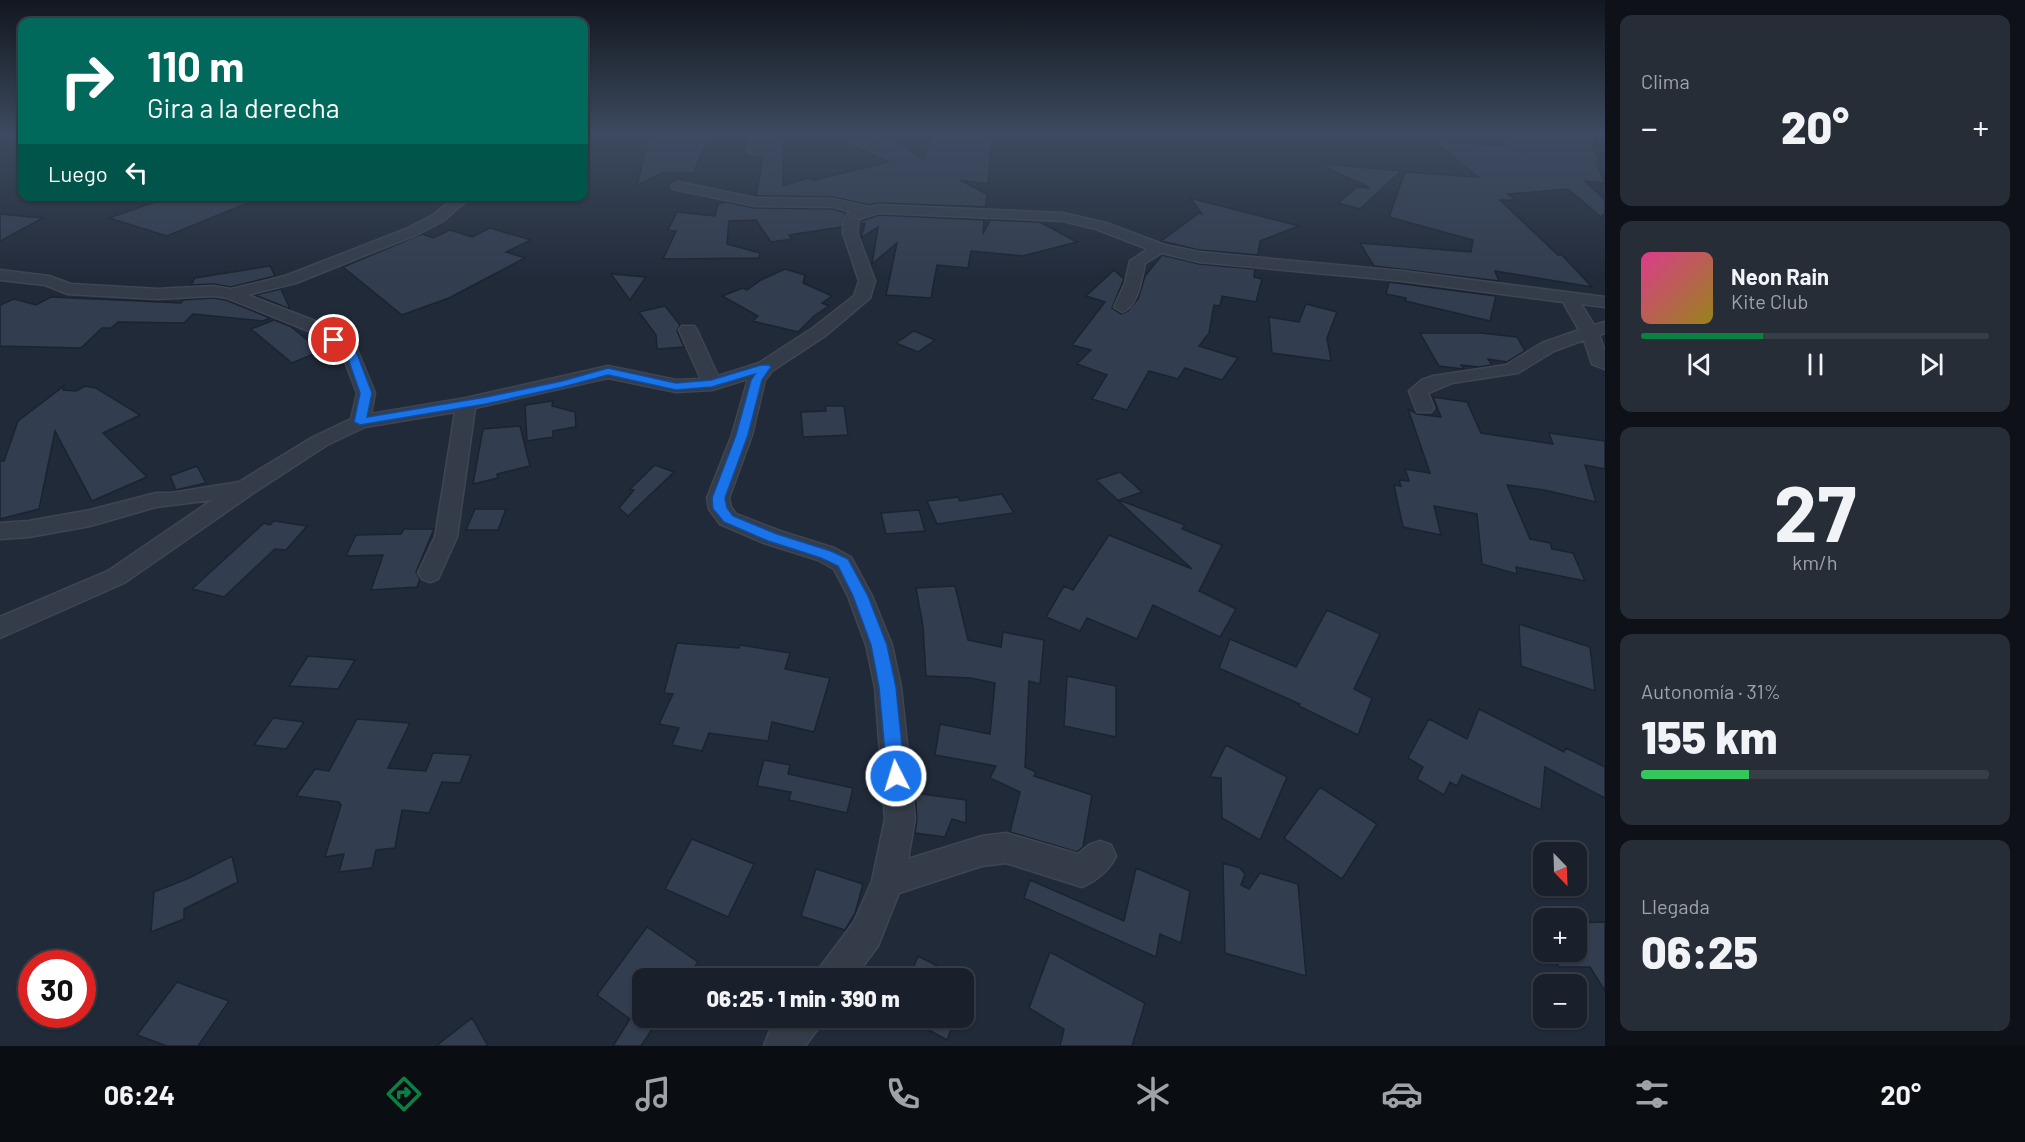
<!DOCTYPE html>
<html lang="es">
<meta charset="utf-8">
<style>
body{margin:0;font-family:Barlow,sans-serif;background:#262d37;color:#f1f3f6;height:100vh;display:flex;flex-direction:column;font-size:22px;white-space:nowrap}
*{box-sizing:border-box;margin:0}
p{font-size:20px;color:#9fa3a9}
.icon{flex:none;width:33px;height:33px;fill:none;stroke:currentColor;stroke-width:2;stroke-linecap:round;stroke-linejoin:round}
.map{position:relative;flex:1;overflow:hidden}
.sheet{display:flex;flex-direction:column;gap:15px;padding:15px;background:#0e1218;width:420px}
.sheet>*{flex:none}
.top-card{position:absolute;left:18px;top:18px;width:570px;height:183px;border-radius:12px;box-shadow:0 2px 4px #0004,0 0 0 2px #373e47;background:#00695c;color:#fff;overflow:hidden}
.needle{width:39px;rotate:157deg}
.tools{position:absolute;left:1533px;top:842px;display:grid;gap:12px}
.tools a{display:grid;place-items:center;width:54px;height:54px;border-radius:12px;background:#19202b;box-shadow:0 2px 4px #0004,0 0 0 2px #373e47;font-size:30px}
.speed{position:absolute;left:18px;top:950px;display:flex;gap:12px;font-size:30px;font-weight:700;text-align:center}
.speed>*{display:grid;place-content:center;width:78px;height:78px;border-radius:50%;background:#19202b;box-shadow:0 2px 4px #0004,0 0 0 2px #373e47;line-height:1}
.speed .limit{border:9px solid #d22;background:#fff;color:#111}
.pin{position:absolute;display:grid;place-items:center;width:51px;height:51px;color:#fff;margin:-26px;border:3px solid #fff;border-radius:50%;box-shadow:0 2px 6px #0007}
.me{position:absolute;width:66px;margin:-33px;rotate:355deg;stroke-linejoin:round;filter:drop-shadow(0 0 4px #0008)}
.turn{display:flex;align-items:center;gap:21px;height:126px;padding:0 30px;font-size:27px}
.turn .icon{width:78px;height:78px;stroke-width:2.5}
.turn b{display:block;font-size:42px;line-height:51px}
.then{display:flex;align-items:center;height:57px;padding:0 30px;background:#0003;gap:12px;font-size:22px}
.big{font-size:45px;font-weight:800;line-height:1.1}
.sheet .tile{flex:1;display:flex;flex-direction:column;justify-content:center;gap:9px;min-width:0;padding:0 21px;border-radius:12px;background:#262d37}
.sheet .dial{align-items:center;gap:0}
.dial b{font-size:78px;line-height:1}
.song{display:flex;align-items:center;gap:18px}
.cover{width:72px;height:72px;border-radius:9px;background:linear-gradient(135deg,hsl(330 70% 55%),hsl(50 70% 35%))}
.played{height:6px;border-radius:3px;background:linear-gradient(90deg,#0b8043 35%,#373e47 35%)}
.keys{display:flex;justify-content:space-around;direction:ltr}
.heat{display:flex;justify-content:space-between;align-items:center;font-size:33px;direction:ltr}
.charge{height:9px;border-radius:4px;background:linear-gradient(90deg,#34c759 31%,#373e47 0)}
.trip{position:absolute;left:632px;top:968px;width:342px;height:60px;border-radius:12px;background:#19202b;box-shadow:0 2px 4px #0004,0 0 0 2px #373e47;font-weight:800;line-height:60px;text-align:center}
.tab-bar{display:flex;height:96px;justify-content:space-around;align-items:center;background:#0a0d11;color:#9fa3a9}
.tab-bar .icon{width:42px;height:42px}
.tab-bar .on{color:#0b8043}
.tab-bar b{font-size:27px;color:#f1f3f6}
main{display:flex;flex:1;min-height:0}
.map>svg:first-child{display:block}
</style>
<main>
<div class="map">
<svg width="1605" height="1046" viewBox="0 0 1605 1046">
<rect width="100%" height="100%" fill="#212a39"/>
<path fill="#333d50" stroke="#1c2330" stroke-width="1.5" d="M650,133h61l-18,40h-31l-25,12z
M747,133h36v53l25,-8 6,2 75,-18 -46,-21 39,-6 8,5 5,-1 28,20 10,-26h59l-4,51 -28,-4 27,14 -1,13 -107,-4 -10,2 -36,-8 -77,-1 7,-39 -18,-1z
M1497,133h98l-2,14 6,15h-3l9,21 -20,-2 20,19v13l-4,4 -33,-28 -60,5 8,6h-16l58,55h4l30,32 -97,-16 4,10 -125,-15 -14,-23 111,9 2,-12 -84,-23 16,-45 73,5 -44,-36 72,5z
M1324,164l77,7 -41,38 -22,-6 19,-16 13,1 -47,-22z
M172,196h90v1l-95,39 -58,-18z
M1190,198l109,28 -39,15 -2,14 -59,-5 -38,-9 38,-28 3,1z
M726,202l29,6 78,1 13,4 -5,14 -52,8 3,4 -21,3 -15,-22 -27,1 -2,23 33,9 -1,5 -96,1 13,-28 -8,-1 9,-18 38,4 3,-12z
M0,214l43,4 -43,23z
M879,215l105,5 -1,14 7,-14 50,2 37,20 -54,14 -52,-5 -3,17 -31,-3 -6,33 -45,-3 11,-52 -25,21 6,-37 -17,11 4,-15 -4,1v-3z
M490,228l41,12 -25,12 19,6 -76,40 -47,17 -59,-48 79,-33 11,4 17,-8 22,7z
M1162,255l37,9 56,5 -1,8 8,2 -6,23 -34,-6 -2,10 -6,-1 -5,28 -10,13 39,12 -16,22 -37,-12 -7,11 -29,-8 -22,39 -35,-11 15,-24 -30,-11 14,-14 -19,-5 33,-43 -19,-6 28,-26 10,9 -12,29 9,6 7,-3 10,-12 7,-23z
M270,266l5,10 -44,11 -18,-3 -22,1 4,-7z
M785,269l20,6 -2,8 29,13 -10,7 7,3 -15,10 -16,16 -45,-11 5,-5 -36,-20 21,-8 4,2 14,-10z
M611,274l35,3 -16,23z
M1389,282l107,14 -6,25 -85,-20 1,-3 -20,-4z
M281,289l9,20 -35,-14z
M51,297l130,6 2,-3 30,-2 13,2 44,18 -7,3 -70,-7 -9,9 -66,-1 -7,6h-9l-21,20 -81,-2v-41l14,-6 22,6z
M1306,304l31,8 -10,26 4,23 -59,-8 -3,-36 30,5z
M665,306l15,19 -3,6 7,16 -27,2 -1,-14 -17,-23z
M274,320l16,6 31,25 -29,12 -41,-34z
M914,331l21,9 -17,12 -22,-9z
M1420,333h60l37,4 8,14 -18,11 -19,-3 4,6 -13,2 -18,-2 3,4 -25,-3z
M64,386l-1,4 13,1 9,-5 11,2 44,27 -37,18 44,44 -55,24 -37,-70 -16,78 -39,10v-58h4l14,-40z
M1433,397l34,5 14,31 72,11 -4,-11 56,8v28l-20,-4 11,37 -52,-12 -37,-5 23,54 20,4 2,6 21,4 12,28 -69,-14 1,7 -35,-10 -5,-50 -43,-8 7,29 -38,-8 -9,-42 7,1 -2,-6 10,1 -4,-12 25,4 -22,-64 9,5 24,3z
M553,401l-1,5 23,6 1,15 -23,4v6l-26,4 -2,-36z
M825,406h19l4,29 -45,2 -2,-25 25,-1z
M520,426l10,40 -33,8 1,4 -25,6 10,-55z
M655,465l19,7 -46,44 -9,-8 15,-18 -4,-1z
M197,466l9,17 -30,7 -6,-14z
M1120,472l22,20 -23,8 66,25 -3,4 40,16 -23,46 37,18 -16,28 -67,-32 -16,34 -50,-21 -7,13 -34,-14 18,-31 9,4 36,-55 83,34 -96,-89z
M1002,494l12,19 -77,11 -10,-23 31,-4 2,4z
M475,509h31l-8,21h-32z
M919,510l6,21 -39,3 -5,-21z
M274,521l33,5 -21,24 -11,-1 -51,48 -32,-8 72,-66 6,2z
M404,529h30l-18,43 4,7 -3,8 -46,3 12,-35 -37,1 10,-21 45,-1z
M955,586l13,54 33,7 2,-15 41,8 -4,44 -11,-3 -4,86 11,5 -2,4 58,19 -9,52 -6,5 -67,-20 10,-40 -30,-14 6,-12 -61,-11 5,-31 50,10 5,-51 -24,-5 -45,-2 -3,-50 -7,-38z
M1327,610l53,24 -26,55 18,9 -14,37 -59,-29 1,-2 -81,-36 11,-29 66,28z
M1519,624l71,23 5,44 -74,-25z
M677,643l62,5 1,-3 50,8 -5,16 45,9 -16,54 -42,-10 -4,19 -59,-8 -7,18 -30,-6 7,-17 -20,-4 14,-30 -9,-1z
M308,656l47,4 -17,29 -49,-3z
M1067,676l49,10v51l-52,-11z
M1479,709l85,43 2,-4 39,19v31l-60,-31 -4,43 -79,-35 -5,11 -7,-4 -6,13 -27,-16 6,-12 -15,-9 21,-39 38,20z
M273,718l31,4 -18,27 -32,-4z
M357,719l53,4 -22,45 38,3 7,-18 38,2 -11,28 -18,-1 -13,31 -27,-3 -7,38 -19,2 -4,18 -33,4 5,-18 -19,3 16,-52 -2,-3 -43,-6 19,-27 14,2z
M1226,745l61,32 -27,63 -38,-22 -1,-40 -11,-1z
M764,760l26,5 -2,9 65,14 -6,25 -58,-13 2,-8 -34,-6z
M1320,787l57,37 -35,55 -58,-41z
M915,793l51,7v23l-14,-4 -7,18 -30,-4 2,-14z
M692,839l62,25 -26,53 -63,-28z
M232,856l6,26 -54,27v10l-33,13 3,-40 35,-14z
M1223,863l17,5 5,6 -4,11 8,4 11,-16 38,11 8,92 -81,-23z
M1136,868l54,23 -9,52 -21,-9 -4,23 -132,-59 6,-18 94,41z
M816,869l47,15 -8,29 -10,17 -44,-14z
M1605,922v69l-15,-24h-31l-10,-16h27v-28z
M647,927l51,35 -11,16h-45v39h18l-19,29h-28l17,-27 -33,-24z
M1050,952l95,51 -13,43h-72l4,-17 -35,-21z
M918,956l43,22h-52z
M177,982l52,19 -31,45h-31l-30,-11z
M905,1017h51l-9,23z
M472,1018l16,28h-52z"/>
<g fill="none" stroke-linecap="round" stroke-linejoin="round">
<defs>
<path id="street" d="M678,182l77,16 78,1 36,8 10,-2 184,8 43,10 59,22 34,7 203,19 203,26v10l-24,-3 13,21 11,-3v11l-6,2 6,16v18l-13,-5 -8,-24 -30,11 -36,22 -66,10 -24,10 6,15 -3,4h-14l-8,-21 13,-11 11,-4 73,-11 36,-22 37,-13 -16,-28 -161,-21 -203,-19 -37,-9 -17,10c-3,14 -7,45 -23,49l-8,-5 11,-24 5,-22 18,-12 -52,-20 -33,-8 -184,-8 -20,6 -2,14 18,48 -5,17 -45,38 -53,35 -7,9 -13,55 -23,63 2,9 5,7 44,17 54,17 17,9 21,39 20,49 9,42 14,132 -7,40 74,-23 24,-3 72,21 11,-9 11,-4 11,4 5,11c-7,15 -19,24 -34,31l-76,-24 -24,3 -83,27 -21,53 -24,32h-38l5,-12 33,-44 18,-41 13,-62 -10,-132 -9,-42 -18,-49 -14,-27 -16,-9 -54,-17 -44,-19 -11,-15 -2,-11 25,-63 16,-56 -36,11 -36,2 -68,-14 -133,30 -18,129 -19,42 -8,3 -8,-3 -4,-6 17,-36 20,-125 -90,15 -38,18 -72,47 -131,91 -124,55v-21l108,-46 104,-71 -56,7 -66,19 -61,11 -29,2v-16l29,-2 61,-11 66,-17h15l68,-11 74,-45 38,-18 6,-26 -15,-39 -31,-22 -84,-34 -14,-2 -55,3 -90,-5 -23,-9 -45,-5v-10l49,6 22,8 87,5 55,-3 18,3 54,-13 121,-47 27,-14 24,-19h15l-29,25 -27,14 -120,48 -48,12 75,29 33,23 19,46 -4,21 95,-16 142,-32 68,14 25,-1 -22,-49 3,-4h12l3,4 21,46 41,-13 54,-35 41,-32 5,-15 -16,-48v-11l5,-9 4,-1 -19,-5 -78,-1 -82,-17 -2,-3z
M781,1017h41l-5,13 -12,16h-41l5,-13z"/>
</defs>
<use href="#street" stroke="#3e4553" stroke-width="3"/>
<use href="#street" fill="#343c4a" fill-rule="evenodd"/>
</g>
<linearGradient id="sky" x2="0" y2="1"><stop stop-color="#12171f"/><stop offset="0.48" stop-color="#3d4a5f"/><stop offset="1" stop-color="#3d4a5f" stop-opacity="0"/></linearGradient>
<rect width="1605" height="279" fill="url(#sky)"/>
<path fill="#1a73e8" stroke="#114b97" stroke-width="1.5" d="M334,336l22,15 16,42 -5,24 119,-20 76,-16 46,-13 68,15 35,-3 50,-15h8l2,2 -9,13 -14,55 -23,63 2,10 6,8 44,18 54,17 17,8 20,37 19,49 9,42 9,89 -3,5 -6,2 -7,-2 -2,-5 -8,-89 -8,-42 -18,-49 -15,-30 -17,-8 -53,-17 -44,-19 -11,-13 -1,-11 24,-63 15,-55 4,-6 -43,13 -36,3 -68,-15 -45,12 -77,17 -126,21 -6,-3 6,-29 -14,-40 -17,-13z"/>
</svg>
<div class="tools">
<a><svg class="needle" viewBox="-14 -14 28 28"><path d="M0-13l5 13h-10z" fill="#e53935"/><path d="M0 13l5-13h-10z" fill="#9fa3a9"/></svg></a>
<a>+</a>
<a>−</a>
</div>
<div class="speed"><div class="limit">30</div></div>
<div class="pin" style="left:334px;top:340px;background:#d93025"><svg class="icon" aria-label="arrive" viewBox="0 0 24 24"><path d="M6 21V4h12l-3 4 3 4H6"/></svg></div>
<svg class="me" style="left:896px;top:776px" viewBox="-20 -20 40 40"><circle r="17" fill="#1a73e8" stroke="#fff" stroke-width="3"/><path d="M0-11L8 9 0 5-8 9z" fill="#fff"/></svg>
<div class="trip">06:25 · 1 min · 390 m</div>
<div class="top-card">
<div class="turn"><svg class="icon" aria-label="right" viewBox="0 0 24 24"><path d="M7 20v-9h11M14 6l5 5-5 5"/></svg><div><b>110 m</b>Gira a la derecha</div></div>
<div class="then">Luego<svg class="icon" aria-label="left" viewBox="0 0 24 24"><path d="M17 20v-9H6M10 6l-5 5 5 5"/></svg></div>
</div>
</div>
<section class="sheet">
<div class="tile"><p>Clima</p>
<div class="heat"><a>−</a><b class="big">20°</b><a>+</a></div>
</div>
<div class="tile">
<div class="song"><i class="cover"></i><div><b>Neon Rain</b><p>Kite Club</p></div></div>
<div class="played"></div>
<div class="keys"><svg class="icon" aria-label="previous" viewBox="0 0 24 24"><path d="M18 5L8 12l10 7zM5 5v14"/></svg><svg class="icon" aria-label="pause" viewBox="0 0 24 24"><path d="M8 5v14M16 5v14"/></svg><svg class="icon" aria-label="next" viewBox="0 0 24 24"><path d="M6 5l10 7-10 7zM19 5v14"/></svg></div>
</div>
<div class="tile dial"><b>27</b><p>km/h</p></div>
<div class="tile"><p>Autonomía · 31%</p><b class="big">155 km</b><div class="charge"></div></div>
<div class="tile"><p>Llegada</p><b class="big">06:25</b></div>
</section>
</main>
<nav class="tab-bar">
<b>06:24</b>
<svg class="icon on" aria-label="directions" viewBox="0 0 24 24"><path d="M12 3l9 9-9 9-9-9zM9 14v-3h6M13 9l2 2-2 2"/></svg>
<svg class="icon" aria-label="music" viewBox="0 0 24 24"><path d="M9 18V5l10-2v13"/><circle cx="6" cy="18" r="3"/><circle cx="16" cy="16" r="3"/></svg>
<svg class="icon" aria-label="phone" viewBox="0 0 24 24"><path d="M5 4h4l2 5-3 2q2 4 5 5l2-3 5 2v4C11 20 4 13 5 4z"/></svg>
<svg class="icon" aria-label="climate" viewBox="0 0 24 24"><path d="M12 3v18M4 7l16 10M4 17L20 7"/></svg>
<svg class="icon" aria-label="car" viewBox="0 0 24 24"><path d="M5 17H2v-5l4-1 3-4h7l3 4 3 1v5h-3M9 17h6M6 11h13"/><circle cx="7" cy="17" r="2"/><circle cx="17" cy="17" r="2"/></svg>
<svg class="icon" aria-label="filters" viewBox="0 0 24 24"><path d="M4 7h16M4 17h16"/><circle cx="9" cy="7" r="2"/><circle cx="15" cy="17" r="2"/></svg>
<b>20°</b>
</nav>
